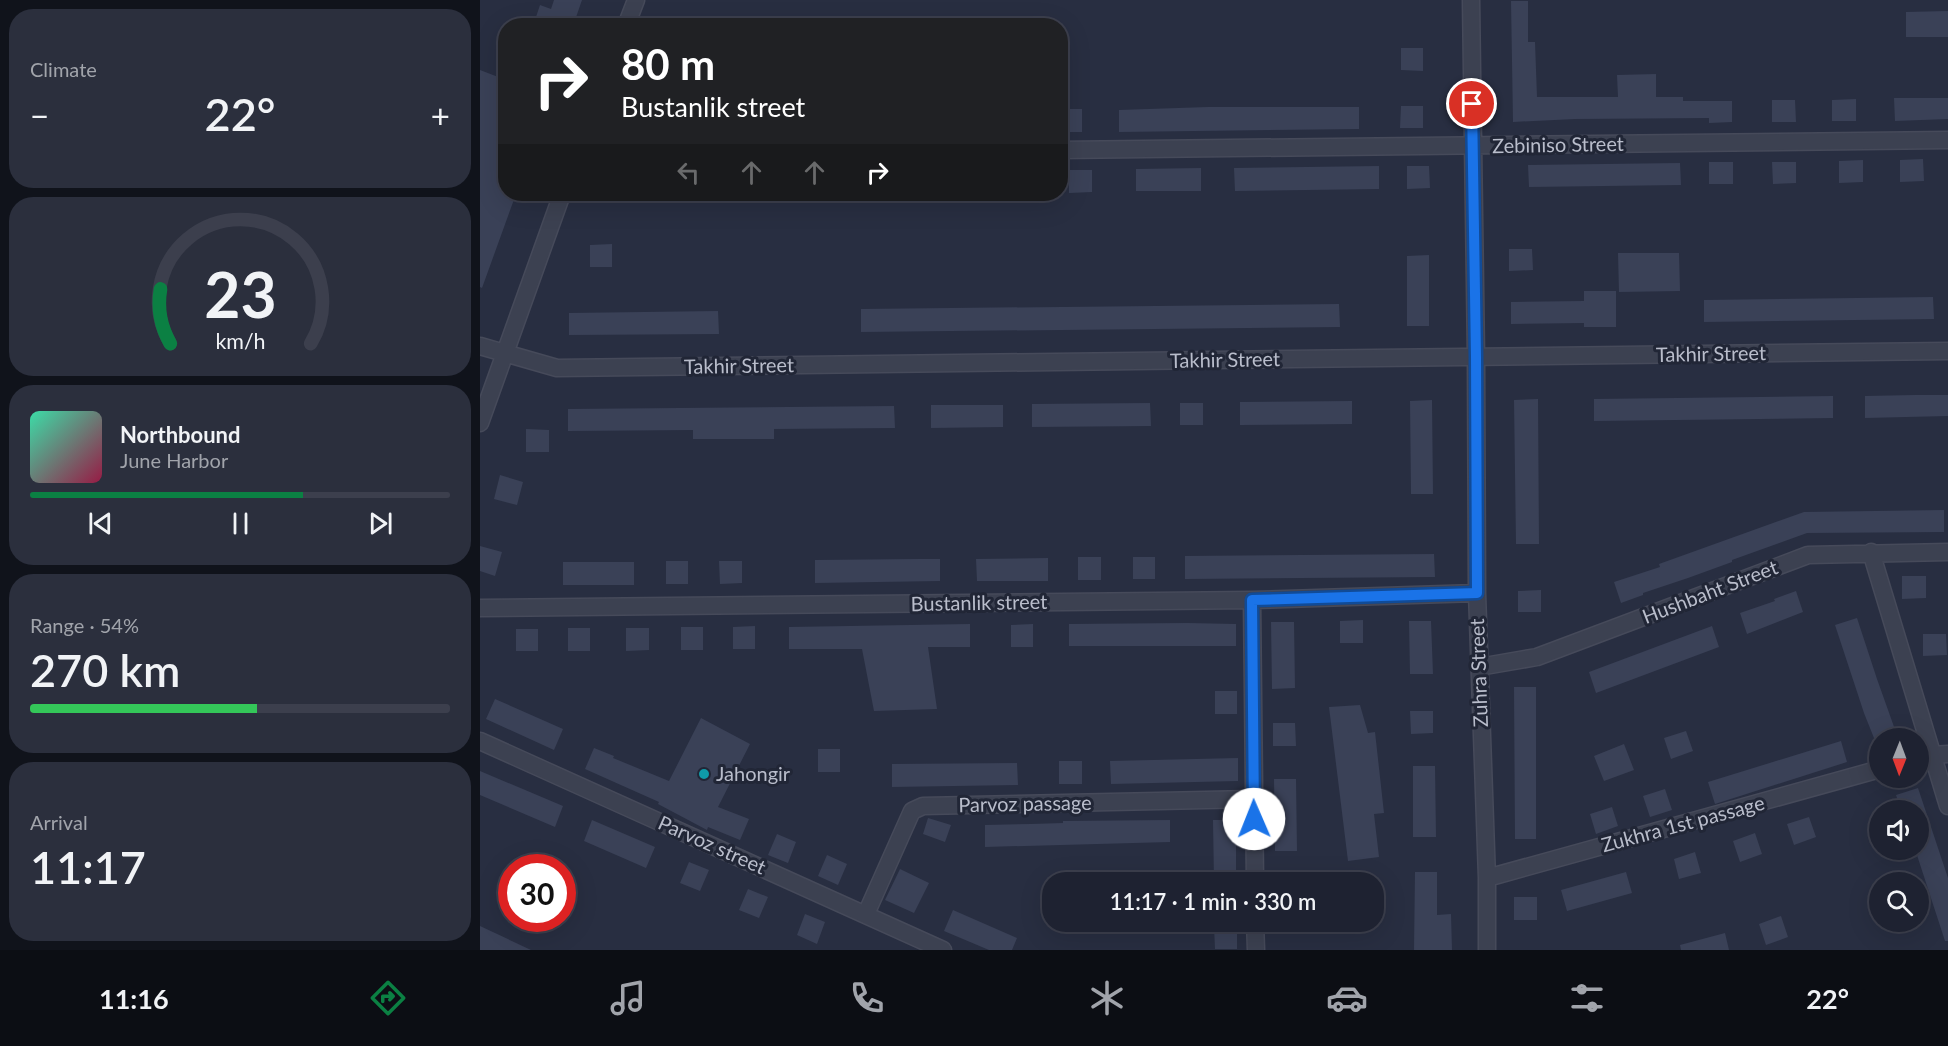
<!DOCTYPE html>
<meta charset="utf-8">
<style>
body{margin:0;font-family:Lato,sans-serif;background:#2b2f3d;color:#f1f3f6;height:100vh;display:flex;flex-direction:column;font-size:22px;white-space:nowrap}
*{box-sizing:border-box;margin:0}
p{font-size:20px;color:#a1a4ab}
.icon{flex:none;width:33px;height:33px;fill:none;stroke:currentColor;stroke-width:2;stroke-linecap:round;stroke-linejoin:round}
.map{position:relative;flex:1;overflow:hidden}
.side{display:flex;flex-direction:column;gap:9px;padding:9px;background:#10131b;width:480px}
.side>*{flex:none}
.top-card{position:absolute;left:18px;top:18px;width:570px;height:183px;border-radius:24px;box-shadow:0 6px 24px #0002,0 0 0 2px #3c3f4d;background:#202124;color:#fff;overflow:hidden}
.needle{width:39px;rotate:181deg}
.tools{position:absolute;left:1389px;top:728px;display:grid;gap:12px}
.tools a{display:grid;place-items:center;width:60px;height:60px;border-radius:50%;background:#1e2231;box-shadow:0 6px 24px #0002,0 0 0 2px #3c3f4d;font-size:30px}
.speed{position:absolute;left:18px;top:854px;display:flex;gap:12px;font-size:30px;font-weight:700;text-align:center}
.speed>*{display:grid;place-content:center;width:78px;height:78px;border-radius:50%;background:#1e2231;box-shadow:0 6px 24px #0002,0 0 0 2px #3c3f4d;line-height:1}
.speed .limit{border:9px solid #d22;background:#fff;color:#111}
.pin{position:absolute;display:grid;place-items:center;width:51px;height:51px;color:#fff;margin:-26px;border:3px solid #fff;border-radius:50%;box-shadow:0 2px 6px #0007}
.me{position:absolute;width:66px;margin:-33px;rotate:359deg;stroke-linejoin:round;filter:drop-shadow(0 0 4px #0008)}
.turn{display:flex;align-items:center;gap:21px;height:126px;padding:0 24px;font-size:27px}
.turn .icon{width:78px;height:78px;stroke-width:2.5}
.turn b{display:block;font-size:42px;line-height:51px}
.lanes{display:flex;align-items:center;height:57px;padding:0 24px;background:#0003;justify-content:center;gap:30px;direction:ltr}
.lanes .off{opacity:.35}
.big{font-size:45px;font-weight:600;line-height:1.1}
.side .card{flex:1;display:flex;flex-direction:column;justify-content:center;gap:9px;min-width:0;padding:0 21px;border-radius:24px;background:#2b2f3d}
.side .dial{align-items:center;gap:0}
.dial svg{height:156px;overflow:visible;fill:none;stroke:#3c3f4d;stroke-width:7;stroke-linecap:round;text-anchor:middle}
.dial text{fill:#f1f3f6;stroke:none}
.song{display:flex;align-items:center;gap:18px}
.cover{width:72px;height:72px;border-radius:9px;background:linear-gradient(135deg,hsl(160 70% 55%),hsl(340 70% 35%))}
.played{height:6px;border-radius:3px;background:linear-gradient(90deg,#0b8043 65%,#3c3f4d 65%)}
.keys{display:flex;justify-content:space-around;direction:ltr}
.heat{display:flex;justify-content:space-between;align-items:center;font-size:33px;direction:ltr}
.charge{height:9px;border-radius:4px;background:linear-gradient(90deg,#34c759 54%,#3c3f4d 0)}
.trip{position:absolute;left:562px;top:872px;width:342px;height:60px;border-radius:24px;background:#1e2231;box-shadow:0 6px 24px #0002,0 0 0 2px #3c3f4d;font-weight:600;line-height:60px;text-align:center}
.tabs{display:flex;height:96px;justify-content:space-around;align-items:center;background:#0c0e14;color:#a1a4ab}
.tabs .icon{width:42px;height:42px}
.tabs .selected{color:#0b8043}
.tabs b{font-size:27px;color:#f1f3f6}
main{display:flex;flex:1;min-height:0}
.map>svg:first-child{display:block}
</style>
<main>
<section class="side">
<div class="card"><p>Climate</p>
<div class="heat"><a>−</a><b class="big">22°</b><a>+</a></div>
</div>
<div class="card dial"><svg viewBox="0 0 100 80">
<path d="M14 69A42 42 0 1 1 86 69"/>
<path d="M14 69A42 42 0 0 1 9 41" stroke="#0b8043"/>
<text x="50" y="56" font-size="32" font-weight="700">23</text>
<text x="50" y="72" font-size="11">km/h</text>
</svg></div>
<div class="card">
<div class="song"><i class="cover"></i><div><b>Northbound</b><p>June Harbor</p></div></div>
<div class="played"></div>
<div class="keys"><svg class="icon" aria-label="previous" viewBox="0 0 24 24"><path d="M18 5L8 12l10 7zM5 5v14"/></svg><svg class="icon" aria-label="pause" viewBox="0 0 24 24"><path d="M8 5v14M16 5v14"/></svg><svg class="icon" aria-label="next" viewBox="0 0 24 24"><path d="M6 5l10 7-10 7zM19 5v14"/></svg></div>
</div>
<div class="card"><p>Range · 54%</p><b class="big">270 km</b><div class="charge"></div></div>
<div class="card"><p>Arrival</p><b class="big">11:17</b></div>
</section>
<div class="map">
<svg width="1468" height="950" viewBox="0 0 1468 950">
<rect width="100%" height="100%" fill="#282e41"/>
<path fill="#3a4157" d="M74,0h28l-9,26h-40l7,-21 11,4z
M1031,1h17v41h7l2,55h81l-1,-22 39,-1v23h27v4h49v21l-23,1v-5l-134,1 -62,3z
M1468,11v26h-42v-25z
M921,48h22v23l-22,-1z
M0,70l26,10v114h10l-34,94 -2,-1z
M1414,98h54v21l-53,2z
M1376,99v22h-24v-21z
M1292,100h23l1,22h-24z
M921,106h22v22h-23z
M728,107h151v22l-240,3v-22z
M580,109h22v23h-22z
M1443,159l1,22 -24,1v-22z
M1383,160v22l-24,1v-22z
M1229,162h24v22h-24z
M1292,162h24v21l-23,1z
M1200,163l1,22 -152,2 -1,-22z
M899,166v23l-144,2 -1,-23z
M927,166h22l1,22 -23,1z
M721,168v23h-65v-22z
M589,170h23v22l-23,1z
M132,244v23h-22v-22z
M1029,249h23l1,21 -24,1z
M1138,253h61l1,38 -61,1z
M949,255v71h-22v-70z
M1104,291h32v36h-32v-4l-73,1v-22l73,-1z
M1453,297l1,22 -230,3v-22z
M859,304l1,23 -479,5v-23z
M238,311l1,23 -150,1v-22z
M1435,395h33v21l-83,2v-22z
M1353,396v22l-239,3v-22z
M1058,399l1,145h-23l-2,-144z
M952,400l1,94h-22l-1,-93z
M872,401v23l-112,1v-23z
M670,403l1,23 -119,1v-23z
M700,403h23v22h-23z
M451,405h72v22l-72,1z
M414,406l1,22 -121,1v10h-81v-9l-125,1v-22z
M46,429l23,1v22h-23z
M20,475l23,7 -6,23 -23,-6z
M1464,510v22l-137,1 -75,27v2l-44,16 -45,15v2l-22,8 -7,-21 46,-15 -1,-3 145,-52z
M0,546l22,6 -7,24 -15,-5z
M954,554l1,23 -250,2v-23z
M598,557h23v23h-23z
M653,557h22v22h-22z
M568,558v23h-71l-1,-22z
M438,559h22v22l-125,2v-23z
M186,561h22v23h-22z
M239,561h23v22l-22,1z
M83,562h71v23h-71z
M1422,576h24v22l-24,1z
M1061,590v22h-23v-21z
M1316,591l7,21 -56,22 -7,-21 35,-12 -1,-2z
M1377,618l20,61 21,59h-24l-10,-25 -29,-88z
M883,620v23h-23v-22z
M929,621h22l2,53h-23z
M791,622h23l1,66 -23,1z
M707,623l49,1v22h-167v-22z
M490,624v23h-42l9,62 -63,2 -12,-62h-73v-22z
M553,624v23h-22v-22z
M275,626v23h-22v-22z
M1232,626l7,21 -123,46 -7,-21z
M201,627h22v23h-22z
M88,628h22v23h-22z
M146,628h23v22l-23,1z
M36,629h22v22h-22z
M1443,634h23l1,21 -24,1z
M1034,687h22v152h-21z
M735,691h22v23h-22z
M15,699l68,30 -9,21 -68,-31z
M880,705l8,28 7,-1 9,81 -10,1 5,43 -31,4 -19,-154z
M930,711h23v22l-22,1z
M221,718l49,26 -32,63 31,12 -9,21 -32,-13 -1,3 -49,-26 1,-2 -74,-33 9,-21 20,8 -1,2 56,23z
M793,723h22l1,23h-23z
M1206,731l7,20 -22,8 -7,-21z
M1361,741l6,21 -132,42 -7,-22z
M1144,744l10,26 -30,11 -10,-25z
M338,749h22v23h-22z
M758,758v23l-127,3 -1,-23z
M579,761h23v23h-23z
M537,763l1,22 -126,2v-23z
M933,766h22l1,71h-23z
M0,771l83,35 -8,21 -75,-32z
M794,779h22l1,72h-22z
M1438,788l30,90v63h-3l-30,-92h3v-39h-17l-5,-15z
M1185,789l7,21 -22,7 -7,-21z
M1132,807l6,19 -22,8 -6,-20z
M1329,817l7,20 -22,8 -7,-21z
M448,818l23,7 -6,17 -22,-8z
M112,820l63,27 -9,21 -62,-27z
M690,820v22l-185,5v-22l46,-1 32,-1v-2z
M733,820h23v62h-22z
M1275,833l7,21 -22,8 -7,-21z
M297,834l19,8 -8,21 -20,-8z
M1215,852l6,21 -22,6 -5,-20z
M347,855l20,9 -9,21 -20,-9z
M209,862l20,8 -9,21 -20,-8z
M420,869l29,14 -15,30 -29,-13z
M935,872h22v43l14,-1 1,36h-38z
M1146,872l6,21 -65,18 -6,-21z
M268,889l20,8 -9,21 -20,-8z
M1034,897h23v23h-23z
M473,910l64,28 -5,12h-23l-45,-19z
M325,914l20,8 -8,22 -20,-9z
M1301,916l7,21 -22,8 -7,-21z
M0,926l51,24h-51z
M734,926h23v23h-22z
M1245,933l4,17h-48l-1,-5z"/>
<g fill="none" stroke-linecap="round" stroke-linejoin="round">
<defs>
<path id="street" d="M991,0l5,357 1,236 10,285v72
M146,26l10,-26
M580,150l888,-10
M0,346l77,22 1391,-17
M0,423l82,-229
M1391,552l77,254
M772,600l3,282
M0,608l772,-8 225,-7
M999,667l58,-10 271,-102 140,-3
M0,741l463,209
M1438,758l14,-3 16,-1
M1007,878l393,-109
M386,914l46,-103 11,-5 330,-7
M775,921l1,29"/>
</defs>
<use href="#street" stroke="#464a5a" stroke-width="19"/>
<use href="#street" stroke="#3c4151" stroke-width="16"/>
</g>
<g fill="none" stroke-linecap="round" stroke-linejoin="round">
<defs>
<path id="route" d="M774,819l-2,-219 225,-7 -1,-236 -4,-253"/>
</defs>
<use href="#route" stroke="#114b97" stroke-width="15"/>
<use href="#route" stroke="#1a73e8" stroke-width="10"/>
</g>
<circle fill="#0f9aa8" stroke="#212636" stroke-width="2" cx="224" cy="774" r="6"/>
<g text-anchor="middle" stroke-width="6" stroke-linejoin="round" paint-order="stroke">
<g font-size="20" fill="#b9bdcb" stroke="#212636">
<text transform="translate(1078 145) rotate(-1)" y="7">Zebiniso Street</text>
<text transform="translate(1231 354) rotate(-1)" y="7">Takhir Street</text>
<text transform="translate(745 360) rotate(-1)" y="7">Takhir Street</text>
<text transform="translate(259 366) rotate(-1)" y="7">Takhir Street</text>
<text transform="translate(1230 592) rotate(-21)" y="7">Hushbaht Street</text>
<text transform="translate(499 603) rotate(-1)" y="7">Bustanlik street</text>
<text transform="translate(999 673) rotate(-92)" y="7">Zuhra Street</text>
<text transform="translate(545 804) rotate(-1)" y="7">Parvoz passage</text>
<text transform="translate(1203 824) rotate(-15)" y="7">Zukhra 1st passage</text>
<text transform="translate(232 845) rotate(24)" y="7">Parvoz street</text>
</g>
<g font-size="20" fill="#b9bdcb" stroke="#212636" text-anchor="start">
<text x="236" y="781">Jahongir</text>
</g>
</g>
</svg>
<div class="tools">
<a><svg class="needle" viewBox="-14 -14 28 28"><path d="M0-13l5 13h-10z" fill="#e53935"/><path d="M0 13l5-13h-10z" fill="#a1a4ab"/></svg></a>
<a><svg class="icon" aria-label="sound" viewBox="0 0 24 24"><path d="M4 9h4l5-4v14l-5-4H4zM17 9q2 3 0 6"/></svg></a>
<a><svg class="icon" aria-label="search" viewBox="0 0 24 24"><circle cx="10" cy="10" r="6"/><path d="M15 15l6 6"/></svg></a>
</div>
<div class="speed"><div class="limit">30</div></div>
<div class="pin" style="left:992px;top:104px;background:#d93025"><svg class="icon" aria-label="arrive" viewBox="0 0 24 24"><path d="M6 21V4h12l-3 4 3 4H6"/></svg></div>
<svg class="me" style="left:774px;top:819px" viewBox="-20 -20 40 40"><circle r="19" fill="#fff"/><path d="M0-13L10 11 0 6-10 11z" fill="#1a73e8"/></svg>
<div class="trip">11:17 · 1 min · 330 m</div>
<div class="top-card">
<div class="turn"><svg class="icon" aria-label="right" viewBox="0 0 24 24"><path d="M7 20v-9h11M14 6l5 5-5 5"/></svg><div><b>80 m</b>Bustanlik street</div></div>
<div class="lanes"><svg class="icon off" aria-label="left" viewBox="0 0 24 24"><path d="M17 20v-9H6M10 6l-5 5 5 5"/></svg><svg class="icon off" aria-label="ahead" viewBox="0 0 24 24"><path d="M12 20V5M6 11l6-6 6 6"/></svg><svg class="icon off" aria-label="ahead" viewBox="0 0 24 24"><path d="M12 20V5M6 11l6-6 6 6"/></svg><svg class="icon" aria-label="right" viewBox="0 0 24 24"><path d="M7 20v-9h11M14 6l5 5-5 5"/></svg></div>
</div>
</div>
</main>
<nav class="tabs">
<b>11:16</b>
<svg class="icon selected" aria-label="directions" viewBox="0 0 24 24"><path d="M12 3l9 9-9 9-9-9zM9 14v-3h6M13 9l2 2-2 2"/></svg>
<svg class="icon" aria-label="music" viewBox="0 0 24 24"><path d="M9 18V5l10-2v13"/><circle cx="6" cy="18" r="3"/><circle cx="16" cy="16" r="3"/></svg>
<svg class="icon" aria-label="phone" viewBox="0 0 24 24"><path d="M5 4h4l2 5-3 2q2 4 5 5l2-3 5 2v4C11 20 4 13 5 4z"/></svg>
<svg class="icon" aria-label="climate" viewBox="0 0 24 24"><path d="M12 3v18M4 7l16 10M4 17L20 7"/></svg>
<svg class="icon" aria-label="car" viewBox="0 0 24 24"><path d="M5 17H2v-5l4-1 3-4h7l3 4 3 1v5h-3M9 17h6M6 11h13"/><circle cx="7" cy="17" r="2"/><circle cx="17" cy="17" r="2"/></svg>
<svg class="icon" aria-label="filters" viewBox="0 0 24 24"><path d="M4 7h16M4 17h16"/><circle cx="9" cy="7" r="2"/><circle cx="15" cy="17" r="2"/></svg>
<b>22°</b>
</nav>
